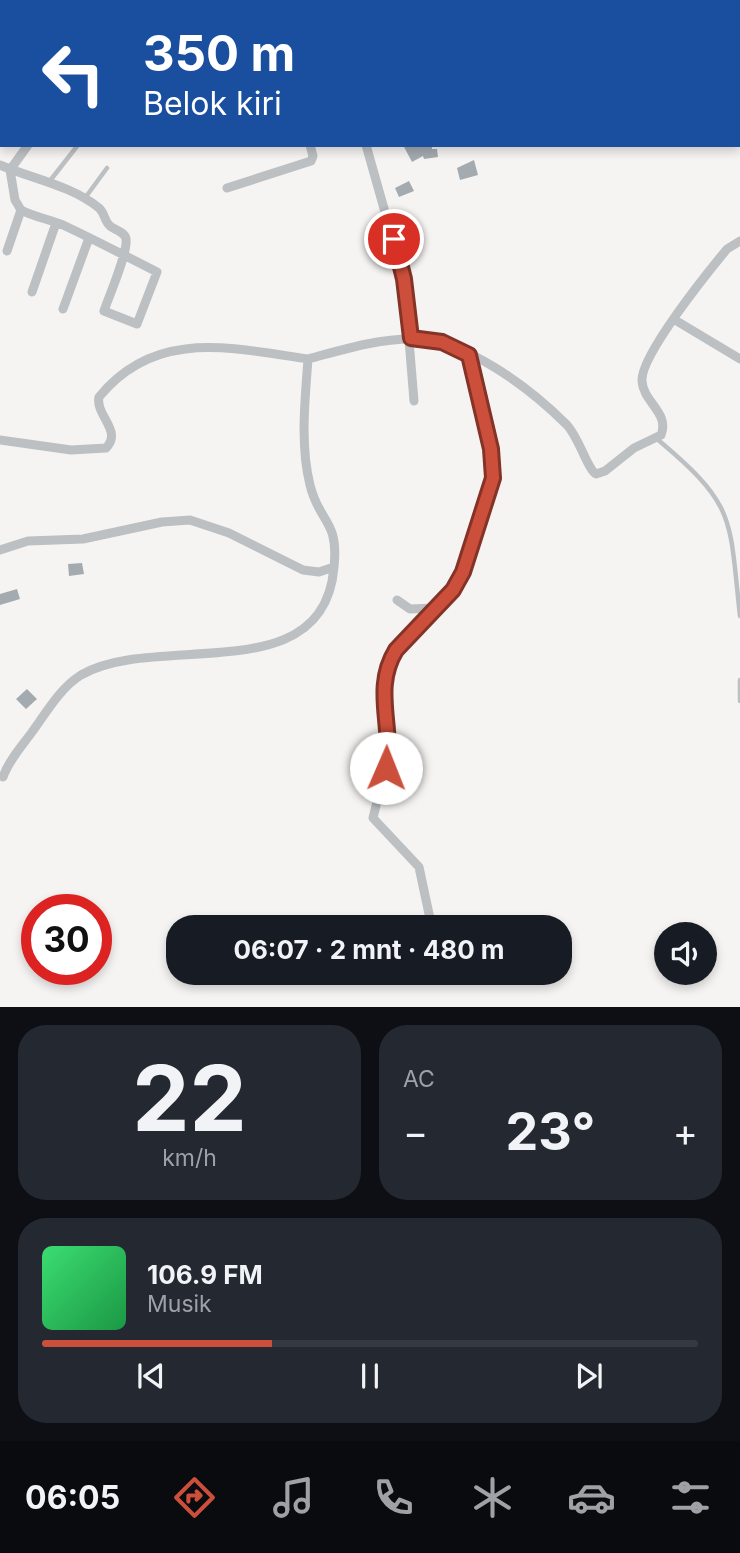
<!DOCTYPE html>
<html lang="id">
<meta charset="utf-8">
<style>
body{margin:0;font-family:Inter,sans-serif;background:#242831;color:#f1f3f6;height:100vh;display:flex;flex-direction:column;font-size:26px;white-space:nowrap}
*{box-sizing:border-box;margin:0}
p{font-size:23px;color:#9ea1a6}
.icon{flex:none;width:38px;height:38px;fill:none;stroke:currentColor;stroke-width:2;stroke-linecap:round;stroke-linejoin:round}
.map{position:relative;height:1007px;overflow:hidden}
.side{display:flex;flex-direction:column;gap:18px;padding:18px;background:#0d0f14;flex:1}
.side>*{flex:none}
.guide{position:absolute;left:0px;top:0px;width:740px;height:147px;box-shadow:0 4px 10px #0003;background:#1a4fa0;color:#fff;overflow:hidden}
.fabs{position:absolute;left:654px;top:922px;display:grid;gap:14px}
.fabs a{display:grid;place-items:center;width:63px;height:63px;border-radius:50%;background:#171b24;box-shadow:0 4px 10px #0003;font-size:35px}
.speed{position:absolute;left:21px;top:894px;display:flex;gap:14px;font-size:35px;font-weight:700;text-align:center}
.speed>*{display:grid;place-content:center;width:91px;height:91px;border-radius:50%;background:#171b24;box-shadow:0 4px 10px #0003;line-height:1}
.speed .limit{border:10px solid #d22;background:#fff;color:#111}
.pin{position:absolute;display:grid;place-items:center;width:60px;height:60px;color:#fff;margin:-30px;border:4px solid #fff;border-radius:50%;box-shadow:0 2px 7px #0007}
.me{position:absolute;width:77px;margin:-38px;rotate:1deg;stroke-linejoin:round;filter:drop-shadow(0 0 5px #0008)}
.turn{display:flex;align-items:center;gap:24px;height:147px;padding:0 28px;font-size:32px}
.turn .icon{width:91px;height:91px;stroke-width:2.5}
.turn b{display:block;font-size:49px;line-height:60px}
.big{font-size:52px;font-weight:700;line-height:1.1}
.side .tile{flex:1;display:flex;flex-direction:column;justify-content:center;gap:10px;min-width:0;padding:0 24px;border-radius:28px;background:#242831}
.side .dial{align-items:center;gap:0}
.dial b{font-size:91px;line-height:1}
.song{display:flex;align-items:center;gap:21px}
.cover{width:84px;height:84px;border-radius:10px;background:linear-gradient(135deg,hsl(140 70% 55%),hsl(140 70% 35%))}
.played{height:7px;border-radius:4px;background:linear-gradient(90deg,#cb4f3b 35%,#363941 35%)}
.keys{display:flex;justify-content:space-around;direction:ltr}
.heat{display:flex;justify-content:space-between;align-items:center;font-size:38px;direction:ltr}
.side .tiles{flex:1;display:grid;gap:18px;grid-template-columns:1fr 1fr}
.tile:last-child{grid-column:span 2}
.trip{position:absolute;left:166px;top:915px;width:406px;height:70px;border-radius:28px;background:#171b24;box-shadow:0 4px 10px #0003;font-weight:700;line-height:70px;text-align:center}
.dock{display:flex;height:112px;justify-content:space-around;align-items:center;background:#090b0e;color:#9ea1a6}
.dock .icon{width:49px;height:49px}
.dock .current{color:#cb4f3b}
.dock b{font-size:32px;color:#f1f3f6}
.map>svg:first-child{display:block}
</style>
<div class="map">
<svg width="740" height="1007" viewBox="0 0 740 1007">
<rect width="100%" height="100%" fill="#f5f4f2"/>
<path fill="#a4abb0" d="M403,145h29v4h5l1,8 -14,2 -1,-3 -11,6z
M474,160l4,15 -18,5 -3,-12z
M409,181l5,10 -15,6 -4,-9z
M82,563l2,11 -15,2 -1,-12z
M17,589l3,10 -20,6v-11z
M27,689l10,10 -11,10 -10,-10z"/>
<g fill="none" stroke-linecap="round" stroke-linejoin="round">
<path stroke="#bcc0c3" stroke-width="4.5" d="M49,182l29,-37
M85,198l22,-30
M657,439c80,67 72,78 83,177
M740,680v21"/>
<path stroke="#bcc0c3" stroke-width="9" d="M313,0l1,2
M53,2l3,-2
M0,18h2
M366,145l38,134 10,122
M0,165c33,14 70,20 99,43 6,5 5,13 11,18 5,4 15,6 16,13 2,14 -17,57 -22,72l33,13 20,-52c-31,-16 -62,-32 -94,-47 -14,-6 -29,-8 -42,-15l-6,-10 -5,-30 18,-25
M227,188l84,-27 2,-5 -3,-11
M7,251l14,-41
M32,292l24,-69
M63,309l26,-71
M675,320l65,39
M0,440l71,10 35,-2c17,-17 -11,-33 -7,-51 56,-69 132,-49 209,-38
M0,550l28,-9 55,-2 79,-17 28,-2 39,13 74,37 16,2 15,-5c5,-48 -15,-44 -24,-82 -10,-40 -5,-85 -2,-126 34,-9 68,-20 104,-20 53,-1 119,50 155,86 12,13 21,45 29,49l9,-3 29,-23 27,-13c9,-22 -18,-33 -19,-54 -2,-25 66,-109 85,-132l13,-8
M397,600l13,9 25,-1
M3,777c6,-17 19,-31 29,-45 14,-19 28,-44 49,-57 75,-44 243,17 253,-108
M432,928l-13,-61 -46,-49 16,-66 -6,-74 13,-28 57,-60 10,-18 30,-94 -2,-29 -22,-94
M443,973l4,7"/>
</g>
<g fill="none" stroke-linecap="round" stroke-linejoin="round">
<defs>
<path id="route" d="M386,768c8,-41 -14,-79 10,-118l57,-60 10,-18 30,-94 -2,-29 -22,-94 -27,-13 -31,-4 -7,-59 -10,-40"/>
</defs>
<use href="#route" stroke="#843326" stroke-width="18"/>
<use href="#route" stroke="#cb4f3b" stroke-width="12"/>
</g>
</svg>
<div class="fabs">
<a><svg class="icon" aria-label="sound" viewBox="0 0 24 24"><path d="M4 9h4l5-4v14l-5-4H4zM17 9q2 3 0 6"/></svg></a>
</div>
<div class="speed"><div class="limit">30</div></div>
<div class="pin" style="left:394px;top:239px;background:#d93025"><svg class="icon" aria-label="arrive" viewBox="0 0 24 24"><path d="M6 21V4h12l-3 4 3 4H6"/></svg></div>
<svg class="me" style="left:386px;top:768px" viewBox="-20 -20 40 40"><circle r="19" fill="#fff"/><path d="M0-13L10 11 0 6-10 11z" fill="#cb4f3b"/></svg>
<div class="trip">06:07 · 2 mnt · 480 m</div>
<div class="guide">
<div class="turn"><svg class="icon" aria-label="left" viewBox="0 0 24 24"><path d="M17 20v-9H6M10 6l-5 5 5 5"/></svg><div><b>350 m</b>Belok kiri</div></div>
</div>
</div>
<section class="side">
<div class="tiles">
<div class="tile dial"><b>22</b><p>km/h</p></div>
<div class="tile"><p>AC</p>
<div class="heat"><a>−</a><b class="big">23°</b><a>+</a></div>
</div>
<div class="tile">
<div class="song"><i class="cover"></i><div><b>106.9 FM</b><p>Musik</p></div></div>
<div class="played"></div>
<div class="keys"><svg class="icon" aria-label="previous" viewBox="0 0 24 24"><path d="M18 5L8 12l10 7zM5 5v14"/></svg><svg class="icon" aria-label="pause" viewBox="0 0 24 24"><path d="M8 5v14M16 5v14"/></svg><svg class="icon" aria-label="next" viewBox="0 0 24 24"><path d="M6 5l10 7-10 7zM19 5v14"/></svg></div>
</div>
</div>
</section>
<nav class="dock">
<b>06:05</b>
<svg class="icon current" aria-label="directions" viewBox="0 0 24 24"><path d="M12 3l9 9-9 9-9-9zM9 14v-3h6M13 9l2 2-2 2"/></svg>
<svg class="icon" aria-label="music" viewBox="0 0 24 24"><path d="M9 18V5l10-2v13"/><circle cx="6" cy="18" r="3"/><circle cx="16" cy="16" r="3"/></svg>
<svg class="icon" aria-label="phone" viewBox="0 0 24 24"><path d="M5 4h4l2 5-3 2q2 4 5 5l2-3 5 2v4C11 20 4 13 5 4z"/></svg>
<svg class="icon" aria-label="climate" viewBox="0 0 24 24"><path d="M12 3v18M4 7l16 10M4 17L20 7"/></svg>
<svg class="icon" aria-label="car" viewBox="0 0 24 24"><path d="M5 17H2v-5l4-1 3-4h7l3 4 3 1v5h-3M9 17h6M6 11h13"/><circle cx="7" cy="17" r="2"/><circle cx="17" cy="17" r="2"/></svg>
<svg class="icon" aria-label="filters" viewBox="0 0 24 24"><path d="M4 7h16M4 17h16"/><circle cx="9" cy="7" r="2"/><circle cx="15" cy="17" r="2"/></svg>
</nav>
